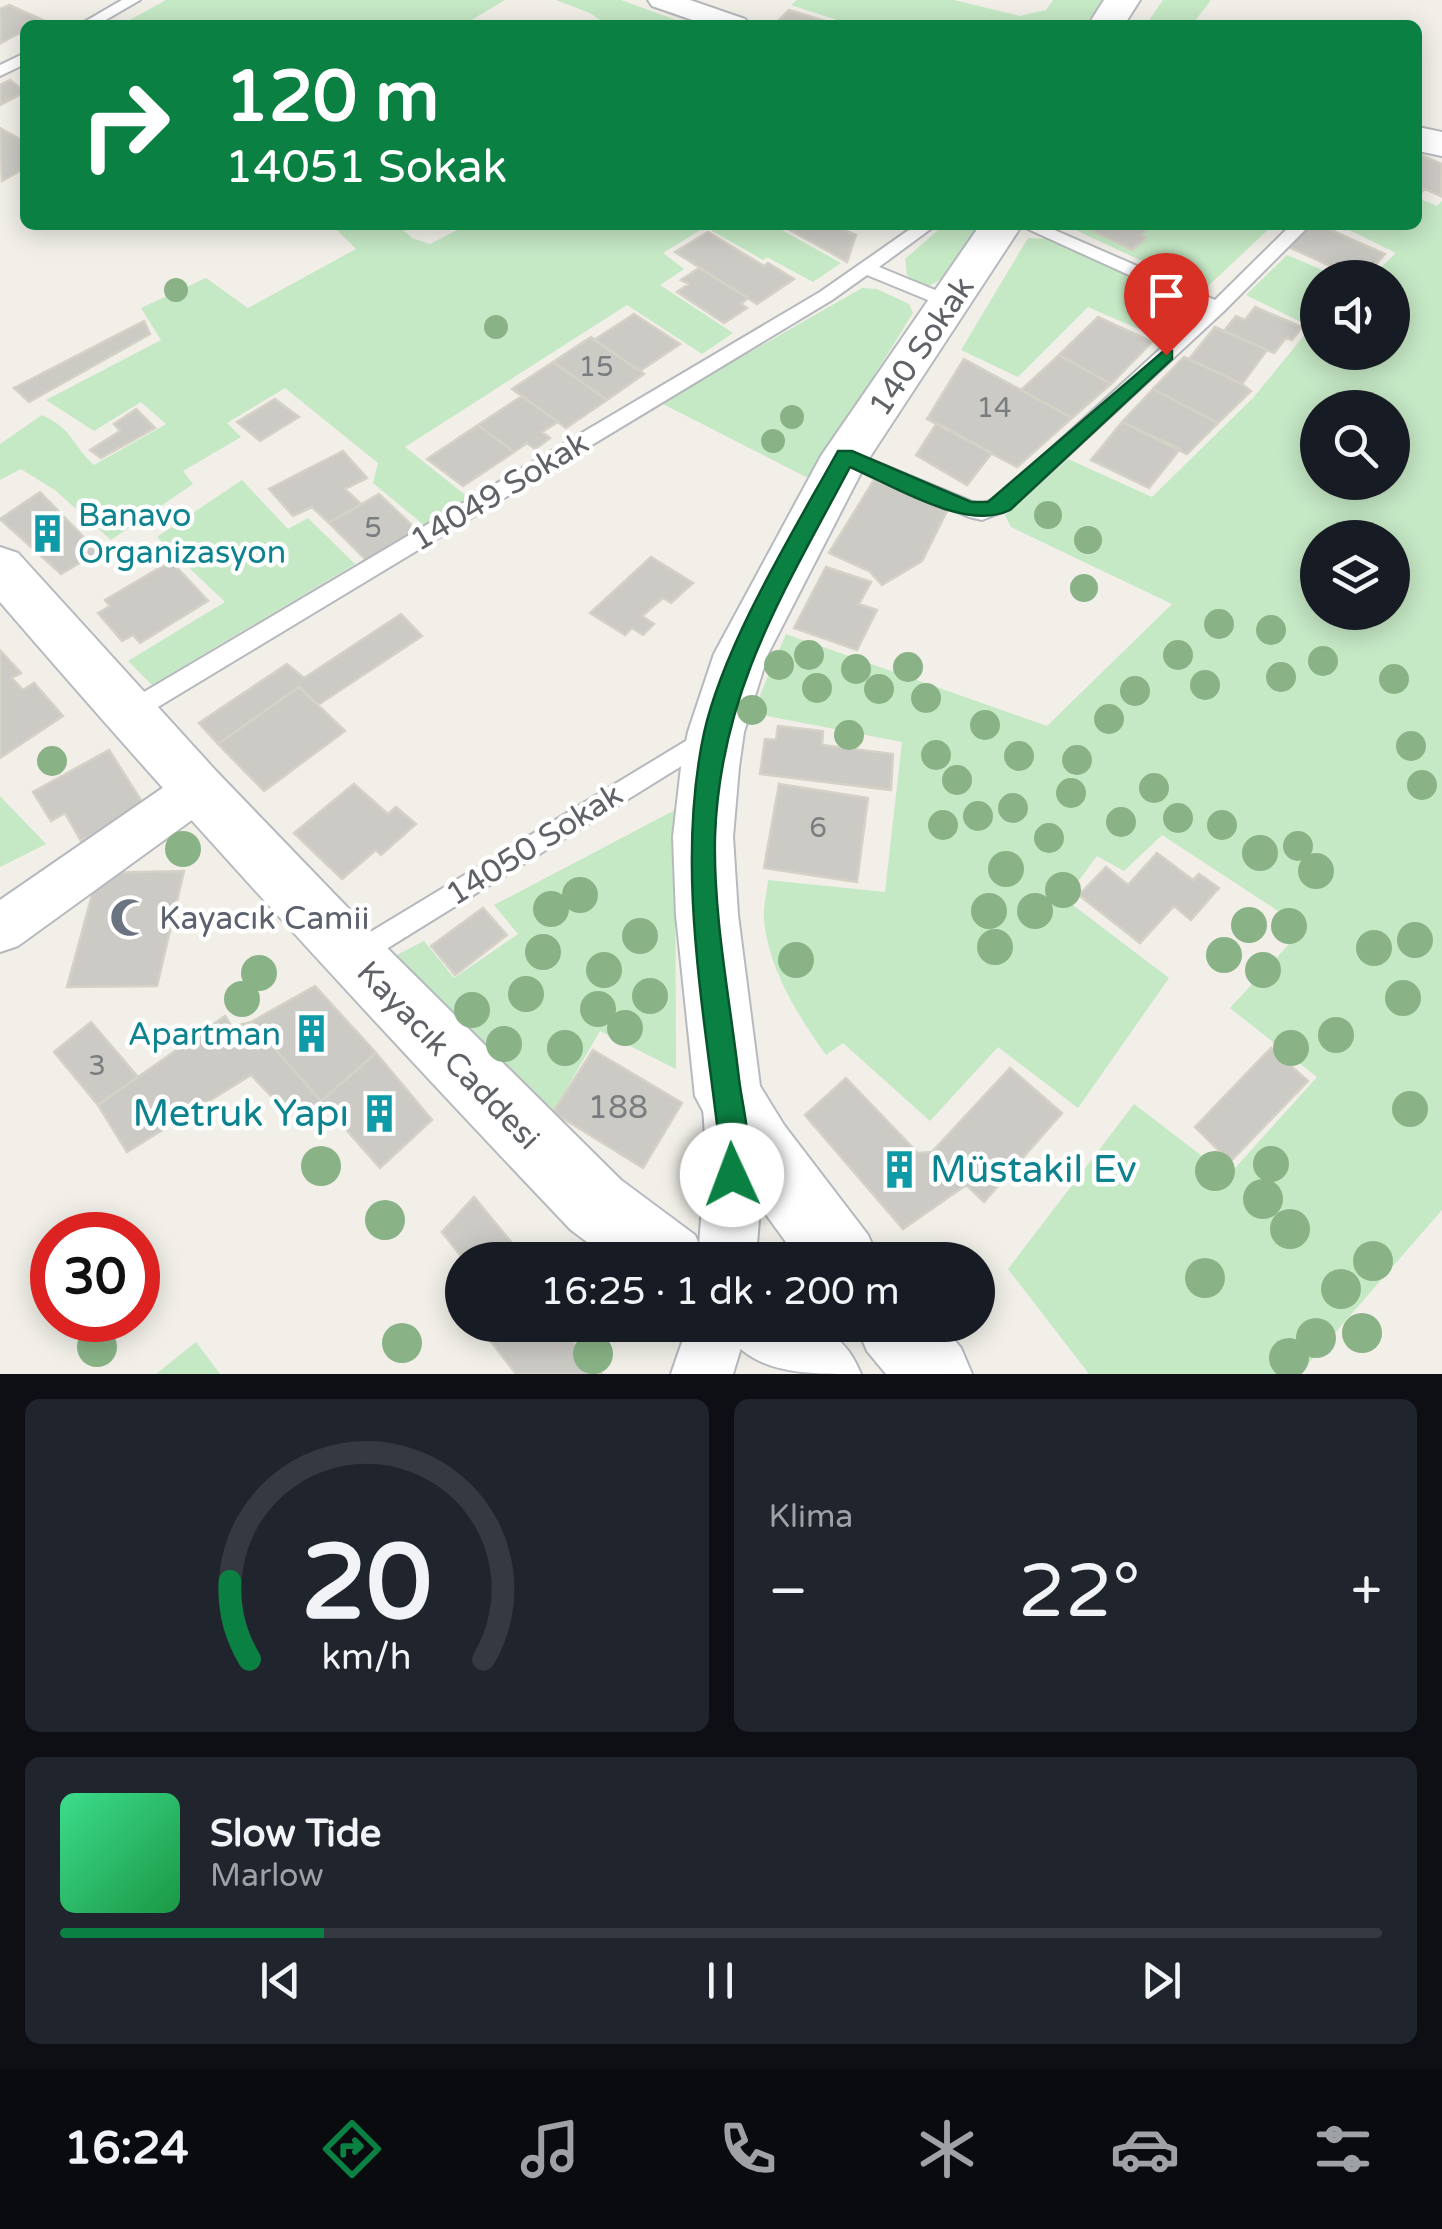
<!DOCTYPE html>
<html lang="tr">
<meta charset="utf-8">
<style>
body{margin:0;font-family:"Varela Round",sans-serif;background:#20242c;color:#f1f3f6;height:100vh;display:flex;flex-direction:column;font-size:38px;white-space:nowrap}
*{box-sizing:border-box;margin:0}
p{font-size:32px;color:#9ea1a6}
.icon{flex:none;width:55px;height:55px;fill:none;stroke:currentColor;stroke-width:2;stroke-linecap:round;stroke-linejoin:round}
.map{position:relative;height:1374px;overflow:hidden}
.details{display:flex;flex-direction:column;gap:25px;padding:25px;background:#0d0f14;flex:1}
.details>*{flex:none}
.guide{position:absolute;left:20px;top:20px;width:1402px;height:210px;border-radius:15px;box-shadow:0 5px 25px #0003;background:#0b8043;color:#fff;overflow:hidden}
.tools{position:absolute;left:1300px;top:260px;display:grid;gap:20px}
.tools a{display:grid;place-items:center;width:110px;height:110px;border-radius:50%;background:#171b24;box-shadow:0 5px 25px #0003;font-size:50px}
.speed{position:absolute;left:30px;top:1212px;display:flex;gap:20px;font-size:50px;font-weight:700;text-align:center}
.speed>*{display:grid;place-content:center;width:130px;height:130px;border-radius:50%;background:#171b24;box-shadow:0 5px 25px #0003;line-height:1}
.speed .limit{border:15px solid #d22;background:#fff;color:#111}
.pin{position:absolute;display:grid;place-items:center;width:85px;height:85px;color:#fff;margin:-102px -42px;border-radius:50% 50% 50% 0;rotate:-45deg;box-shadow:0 0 10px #0007}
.pin .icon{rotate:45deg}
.me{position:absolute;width:110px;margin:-55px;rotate:358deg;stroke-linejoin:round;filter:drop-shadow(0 0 8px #0008)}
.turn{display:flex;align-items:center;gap:35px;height:210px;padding:0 40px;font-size:45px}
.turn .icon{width:130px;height:130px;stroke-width:2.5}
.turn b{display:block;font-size:70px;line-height:85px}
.big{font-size:75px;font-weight:600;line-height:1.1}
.details .card{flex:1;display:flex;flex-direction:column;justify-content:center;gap:15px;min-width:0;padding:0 35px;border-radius:15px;background:#20242c}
.details .dial{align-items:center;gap:0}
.dial svg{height:260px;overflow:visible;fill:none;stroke:#363941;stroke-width:7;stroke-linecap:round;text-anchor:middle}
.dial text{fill:#f1f3f6;stroke:none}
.song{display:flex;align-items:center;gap:30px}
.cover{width:120px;height:120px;border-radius:15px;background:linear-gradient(135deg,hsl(150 70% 55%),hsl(140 70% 35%))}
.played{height:10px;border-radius:5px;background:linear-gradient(90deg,#0b8043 20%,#363941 20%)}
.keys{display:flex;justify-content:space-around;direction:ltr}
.heat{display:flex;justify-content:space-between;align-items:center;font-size:55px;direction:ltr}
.details .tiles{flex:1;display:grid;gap:25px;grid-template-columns:1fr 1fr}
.card:last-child{grid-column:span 2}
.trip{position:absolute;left:445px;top:1242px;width:550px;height:100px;border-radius:50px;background:#171b24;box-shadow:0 5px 25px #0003;font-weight:600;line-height:100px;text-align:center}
.menu{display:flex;height:160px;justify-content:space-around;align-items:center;background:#090b0e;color:#9ea1a6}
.menu .icon{width:70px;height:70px}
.menu .active{color:#0b8043}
.menu b{font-size:45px;color:#f1f3f6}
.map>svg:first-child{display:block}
</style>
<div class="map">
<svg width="1442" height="1374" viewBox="0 0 1442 1374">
<rect width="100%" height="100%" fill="#f1efe8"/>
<path fill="#c5e8c5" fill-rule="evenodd" d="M166,0h339l-42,25h-342z
M556,0h65l69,25h-82l-18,-12z
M797,0h157l66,16 26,-6 7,-10h49l-17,25h-252l4,-5 -46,-15z
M1163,0h48l-19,25h-46z
M1418,198l19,8 5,-5v1009l-143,164h-210l-81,-105 126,-165 94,72 89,-99 -87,-69 74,-80 -142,-93 -38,36 -27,-15 -32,43 104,79 -91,130 -80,-61 -68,74 -87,-78 -17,12c-28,-39 -58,-87 -62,-136 -1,-12 3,-27 4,-39l117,12 17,-150 -135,-26 -7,-21 26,-61 261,92 125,-122 -161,-77 -6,-12 63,-56 84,38 101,-99 58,-71 -65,-32 41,-40 52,22 -21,1v74h74v-74l-21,-1 25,-24 -57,-28h79zM1318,408h74v74h-74zM1318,538h74v74h-74z
M332,225h66l14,13 18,6 37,-19h306l68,38 -28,19 -46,-25 -4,3 -58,-33 -42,26 21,16 -24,16 73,48 -31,21 -75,-49 -222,142 64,51 -44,28 -52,-43 5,-20 -93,-75 -58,35 14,14 -58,34 10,13 -82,56 -55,-49 -35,-22 -21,11v-36l42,-29c33,16 27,27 52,50l72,-41 -25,-22 -47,29 -48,-31 115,-60 -20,-32 65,-30 42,30 108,-59z
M944,225h41l-35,49 -21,12 -13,-3 -9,-8 -2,-16z
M1065,225h208l-69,65z
M1028,238l19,1 143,65 -31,34 -71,-31 -70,70 -57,-27z
M862,288l15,1 32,15 4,9 -103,166 -149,-76z
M242,480l46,49 20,-11 47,46 -203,121 -24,-24 97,-59 -68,-65z
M0,796l46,48 -46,23z
M675,810l1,259 -76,-38 -47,81 -86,-59 -80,-93 37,-19 30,37 64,-44 -24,-29z
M196,1342l24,32h-64z"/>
<path fill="#cccac5" stroke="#d6d1c6" stroke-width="2.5" d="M9,5l34,15 -18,5v5l-24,13 -1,-34z
M789,10l39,12 -54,3z
M10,80l15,12 -25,13v-20z
M0,128l25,14v26l-23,13z
M1418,154l24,10 -1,32 -16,-7 -7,6z
M781,225h52l23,10 -9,27z
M1081,225h65l4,2 -10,8 6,3 -14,12z
M1311,225h8l66,29 -21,24h-8l-67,-31z
M708,232l56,34 4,-3 26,16 -37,25 -82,-52z
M699,268l49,30 -7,6 6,4 -23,15 -47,-31 12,-8 -8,-4z
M1255,307l47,20 -10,13 -6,-2 -12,15 -50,-22 12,-15 9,4z
M634,314l46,30 -40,27 -46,-31z
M1098,317l54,25 -41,42 -52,-29z
M144,321l6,13 -121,68 -15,-14z
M1215,327l52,23 -25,34 -53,-25z
M591,337l49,34 4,3 -37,26 -54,-38z
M1059,355l52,29 -39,34 -51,-28z
M1184,357l58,27 9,7 -33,32 -65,-34z
M964,359l57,31 51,28 -55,49 -90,-48z
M553,362l54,38 -41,28 -54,-39z
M1153,389l65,34 -31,31 -65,-32z
M522,396l36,26 -16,10 8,6 -9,7 -6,4 -8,-6 -13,9 -36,-27z
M275,399l24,18 -39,24 -23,-19z
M136,409l19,19 -54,30 -11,-8 30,-19 -6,-7z
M1122,422l58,27 -31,39 -58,-28z
M937,423l55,30 -25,32 -51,-30z
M478,425l36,27 -51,34 -36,-27z
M343,451l24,27 -22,11 16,15 -32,19 -17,-16 -19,9 -24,-27z
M874,480l74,29 -26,52 -40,24 -13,-14 -40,-18z
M40,492l58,60 -37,22 -61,-55z
M379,494l38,36 -50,31 -38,-38z
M651,557l42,26 -22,20 -8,-5 -21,18 12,8 -11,11 -11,-7 -7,7 -35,-22z
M171,561l37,40 -68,42 -7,-8 -11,6 -24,-28 12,-7 -5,-6z
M826,567l45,15 -12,22 18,6 -20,40 -63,-22z
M401,614l21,22 -104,69 -19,-18 -81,57 -19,-21 88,-59 17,14z
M0,650l21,23 -9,5 11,12 11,-7 29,33 -63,42z
M299,687l46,44 -81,60 -46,-47z
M778,726l45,5 -1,14 71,9 -2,36 -131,-16 5,-35 11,1z
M109,750l35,55 -63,36 -16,-28 -14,8 -18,-29z
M354,784l34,30 8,-7 20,17 -35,31 -5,-5 -34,29 -48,-46z
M779,784l89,14 -11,84 -93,-14z
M1157,853l36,27 6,-6 20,14 -28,32 -17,-14 -34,37 -61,-48 27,-28 22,18z
M184,871l-27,115 -90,1 31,-114z
M483,908l24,27 -52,40 -24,-29z
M315,986l61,67 -55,48 -70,-79z
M225,1016l7,11 19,-5 74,84 -24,21 -50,-52 -124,77 -29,-47z
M91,1022l47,55 -40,28 -44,-53z
M1271,1048l37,33 -78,81 -35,-35z
M593,1050l89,53 -39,65 -90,-56z
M376,1053l56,67 -52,48 -59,-67z
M1010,1068l52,45 -78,89 -52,-50z
M846,1078l72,75 14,-1 34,33 -63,44 -98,-114z
M474,1197l52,63h-62l-22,-28z
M495,1325h62l45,49h-86l-30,-39z"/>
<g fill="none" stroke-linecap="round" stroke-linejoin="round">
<defs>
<path id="lane" d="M122,0h18l-43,25h-18z
M25,53v11l-25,12v-11z
M916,225h20l-57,42 78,32v8h-12l-78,-32 -35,25 -694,419h-16l-3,-7 3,-7 698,-413z
M1019,225h24l172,75 76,-75h19l-87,87 -213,197 -28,11 -13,-3 -131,-56 -3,-5 3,-5 7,-2 128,53 8,2 15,-5 208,-190z
M709,727l8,3 4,7 -4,7 -355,220 -9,4 -9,-4 -4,-8 4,-8z"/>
<path id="street" d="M648,0h42l55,19 5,6h-43l-55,-19z
M197,770l17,6 7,14 -7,14 -196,142 -18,6v-52l180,-124z
M730,1080l19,8c22,52 10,116 7,172h-58l8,-110 -3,-43 8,-19z
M688,1325h60l-15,49h-62z"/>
<path id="secondary" d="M1104,0h36l-16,25h-36z
M1418,127l24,5v24l-24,-5z
M980,225h42l-156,238 -98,191 -24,78 -5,35 -6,70 5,78 22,171 24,39 84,110 11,25h-80l-63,-87 -41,-77 -19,-181 -3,-78 8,-70 7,-35 26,-78 107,-198z
M0,547l18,6 199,219 157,163 247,245 74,55 11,25h-95l-40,-30c-195,-205 -386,-413 -571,-628z
M721,1325c61,0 113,-18 140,49 -61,0 -112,0 -140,-49z
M856,1325h86l19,23 11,26h-86l-19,-23z"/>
</defs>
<use href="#lane" stroke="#b5b8bc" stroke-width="4"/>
<use href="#street" stroke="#b5b8bc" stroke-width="4"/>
<use href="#secondary" stroke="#b6babf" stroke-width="4"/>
<use href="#lane" fill="#fff" fill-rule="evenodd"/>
<use href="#street" fill="#fff" fill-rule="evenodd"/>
<use href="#secondary" fill="#fff" fill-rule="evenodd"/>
</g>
<g fill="#89b387">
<circle cx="176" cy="290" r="12"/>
<circle cx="1147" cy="310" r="12"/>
<circle cx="496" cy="327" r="12"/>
<circle cx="792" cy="417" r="12"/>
<circle cx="773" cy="441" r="12"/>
<circle cx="1048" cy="515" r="14"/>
<circle cx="1088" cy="540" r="14"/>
<circle cx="1084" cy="588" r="14"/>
<circle cx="1219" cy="624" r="15"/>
<circle cx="1271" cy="630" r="15"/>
<circle cx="809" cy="655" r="15"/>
<circle cx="1178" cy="655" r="15"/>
<circle cx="1323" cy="661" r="15"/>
<circle cx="779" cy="665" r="15"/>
<circle cx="908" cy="667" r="15"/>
<circle cx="856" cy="669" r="15"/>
<circle cx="1281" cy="677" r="15"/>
<circle cx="1394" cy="679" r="15"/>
<circle cx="1205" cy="685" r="15"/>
<circle cx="817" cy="688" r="15"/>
<circle cx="879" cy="689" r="15"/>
<circle cx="1135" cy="691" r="15"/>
<circle cx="926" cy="698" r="15"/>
<circle cx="752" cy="710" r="15"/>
<circle cx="1109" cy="719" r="15"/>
<circle cx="985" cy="725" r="15"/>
<circle cx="849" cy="735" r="15"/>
<circle cx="1411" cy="746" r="15"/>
<circle cx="936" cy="755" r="15"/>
<circle cx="1019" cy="756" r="15"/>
<circle cx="1077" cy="760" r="15"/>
<circle cx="52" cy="761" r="15"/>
<circle cx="957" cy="780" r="15"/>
<circle cx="1422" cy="785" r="15"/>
<circle cx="1154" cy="788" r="15"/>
<circle cx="1071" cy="793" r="15"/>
<circle cx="1013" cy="808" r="15"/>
<circle cx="978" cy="816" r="15"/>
<circle cx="1178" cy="818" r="15"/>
<circle cx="1121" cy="822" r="15"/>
<circle cx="943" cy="825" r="15"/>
<circle cx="1222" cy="825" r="15"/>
<circle cx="1049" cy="838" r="15"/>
<circle cx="1298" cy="846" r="15"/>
<circle cx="183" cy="849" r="18"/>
<circle cx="1260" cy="853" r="18"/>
<circle cx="1006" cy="869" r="18"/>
<circle cx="1316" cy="871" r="18"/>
<circle cx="1063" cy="890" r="18"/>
<circle cx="580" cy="895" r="18"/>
<circle cx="551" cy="909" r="18"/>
<circle cx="989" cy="911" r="18"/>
<circle cx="1035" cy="911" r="18"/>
<circle cx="1249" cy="925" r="18"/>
<circle cx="1289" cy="926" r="18"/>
<circle cx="640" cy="936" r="18"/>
<circle cx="1415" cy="940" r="18"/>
<circle cx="995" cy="947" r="18"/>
<circle cx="1374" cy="948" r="18"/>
<circle cx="543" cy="952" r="18"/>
<circle cx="1224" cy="955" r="18"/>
<circle cx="796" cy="960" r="18"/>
<circle cx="604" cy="970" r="18"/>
<circle cx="1263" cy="970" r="18"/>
<circle cx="259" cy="973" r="18"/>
<circle cx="526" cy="994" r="18"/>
<circle cx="650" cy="996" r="18"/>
<circle cx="1403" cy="998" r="18"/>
<circle cx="242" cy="999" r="18"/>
<circle cx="598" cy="1009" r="18"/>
<circle cx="472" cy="1010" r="18"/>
<circle cx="625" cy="1028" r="18"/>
<circle cx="1336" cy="1035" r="18"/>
<circle cx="504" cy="1044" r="18"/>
<circle cx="565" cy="1048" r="18"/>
<circle cx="1291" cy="1048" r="18"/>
<circle cx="1410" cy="1109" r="18"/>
<circle cx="321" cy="1166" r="20"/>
<circle cx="1271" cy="1164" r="18"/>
<circle cx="1215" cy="1171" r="20"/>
<circle cx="1263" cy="1199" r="20"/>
<circle cx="385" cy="1220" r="20"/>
<circle cx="1290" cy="1229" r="20"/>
<circle cx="1373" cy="1261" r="20"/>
<circle cx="1205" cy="1278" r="20"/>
<circle cx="1341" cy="1289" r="20"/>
<circle cx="1362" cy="1333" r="20"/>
<circle cx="1316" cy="1338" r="20"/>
<circle cx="402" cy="1343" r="20"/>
<circle cx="97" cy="1347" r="20"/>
<circle cx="593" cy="1354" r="20"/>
<circle cx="1289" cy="1358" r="20"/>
</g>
<path fill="#0b8043" stroke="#07532c" stroke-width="2.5" d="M1166,349l6,2v8l-162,151c-44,22 -118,-25 -160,-43 -65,123 -130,224 -135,369 -2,80 15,164 24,243 4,33 17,75 4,106l-11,4 -10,-4 -4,-10 2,-25c-15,-136 -45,-281 -16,-417 20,-89 89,-201 134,-282h14l119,51h17z"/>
<defs>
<symbol id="building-bare" viewBox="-9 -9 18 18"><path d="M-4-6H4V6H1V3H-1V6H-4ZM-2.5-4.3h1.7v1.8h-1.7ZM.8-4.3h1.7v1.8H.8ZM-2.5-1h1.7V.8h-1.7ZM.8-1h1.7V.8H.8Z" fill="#0f9aa8" stroke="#fff" stroke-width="2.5" paint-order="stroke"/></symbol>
<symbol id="mosque-bare" viewBox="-9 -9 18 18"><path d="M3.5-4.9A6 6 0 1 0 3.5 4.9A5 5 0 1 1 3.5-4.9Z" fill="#6b7280" stroke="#fff" stroke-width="2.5" paint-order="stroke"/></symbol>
</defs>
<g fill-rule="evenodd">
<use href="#building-bare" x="20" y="506" width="55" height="55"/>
<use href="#mosque-bare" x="102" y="890" width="55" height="55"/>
<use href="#building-bare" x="284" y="1006" width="55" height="55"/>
<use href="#building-bare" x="352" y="1086" width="55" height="55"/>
<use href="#building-bare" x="872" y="1142" width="55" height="55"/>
</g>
<g text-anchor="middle" stroke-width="9" stroke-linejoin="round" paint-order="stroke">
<g font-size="28" fill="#7a7d7f">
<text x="596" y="376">15</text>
<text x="994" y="417">14</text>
<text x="373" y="537">5</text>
<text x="818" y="837">6</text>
<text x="97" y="1075">3</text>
</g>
<g font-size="32" fill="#5f6368" stroke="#fff">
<text transform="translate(921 346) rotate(-56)" y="11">140 Sokak</text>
<text transform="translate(499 491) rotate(-31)" y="11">14049 Sokak</text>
<text transform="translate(534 844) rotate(-32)" y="11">14050 Sokak</text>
<text transform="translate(449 1055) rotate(46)" y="11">Kayacık Caddesi</text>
</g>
<g font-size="32" fill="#0d838f" stroke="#fff" text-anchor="start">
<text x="78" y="526">Banavo<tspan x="78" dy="37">Organizasyon</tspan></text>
<text x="281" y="1045" text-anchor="end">Apartman</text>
</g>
<g font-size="32" fill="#5b616d" stroke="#fff" text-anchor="start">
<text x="159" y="929">Kayacık Camii</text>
</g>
<g font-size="32" fill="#7a7d7f">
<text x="618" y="1118">188</text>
</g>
<g font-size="38" fill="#0d838f" stroke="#fff" text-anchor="end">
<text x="349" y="1126">Metruk Yapı</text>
<text x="930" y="1182" text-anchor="start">Müstakil Ev</text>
</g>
</g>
</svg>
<div class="tools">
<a><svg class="icon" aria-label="sound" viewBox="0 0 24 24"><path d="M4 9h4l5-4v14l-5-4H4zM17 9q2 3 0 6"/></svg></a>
<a><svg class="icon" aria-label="search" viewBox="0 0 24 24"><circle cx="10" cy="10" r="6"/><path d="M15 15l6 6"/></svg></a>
<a><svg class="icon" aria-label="layers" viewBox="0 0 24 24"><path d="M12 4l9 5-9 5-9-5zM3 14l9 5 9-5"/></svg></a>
</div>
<div class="speed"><div class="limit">30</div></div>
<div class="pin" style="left:1166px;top:355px;background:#d93025"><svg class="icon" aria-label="arrive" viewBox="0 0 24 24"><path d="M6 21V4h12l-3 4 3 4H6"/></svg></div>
<svg class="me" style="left:732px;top:1175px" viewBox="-20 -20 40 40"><circle r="19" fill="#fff"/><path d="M0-13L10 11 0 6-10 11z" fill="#0b8043"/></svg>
<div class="trip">16:25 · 1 dk · 200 m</div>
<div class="guide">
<div class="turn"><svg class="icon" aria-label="right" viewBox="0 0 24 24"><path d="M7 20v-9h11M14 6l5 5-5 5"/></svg><div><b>120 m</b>14051 Sokak</div></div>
</div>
</div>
<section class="details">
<div class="tiles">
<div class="card dial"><svg viewBox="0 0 100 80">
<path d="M14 69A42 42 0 1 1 86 69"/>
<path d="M14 69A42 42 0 0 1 8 45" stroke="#0b8043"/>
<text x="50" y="56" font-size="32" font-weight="700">20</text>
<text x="50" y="72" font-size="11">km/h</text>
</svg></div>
<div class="card"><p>Klima</p>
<div class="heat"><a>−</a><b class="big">22°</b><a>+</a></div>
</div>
<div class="card">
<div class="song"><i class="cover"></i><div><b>Slow Tide</b><p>Marlow</p></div></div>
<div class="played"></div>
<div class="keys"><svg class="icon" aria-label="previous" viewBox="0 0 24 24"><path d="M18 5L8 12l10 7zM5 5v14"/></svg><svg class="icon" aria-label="pause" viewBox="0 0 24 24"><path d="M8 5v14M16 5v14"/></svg><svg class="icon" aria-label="next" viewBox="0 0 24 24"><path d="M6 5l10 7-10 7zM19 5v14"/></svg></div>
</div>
</div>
</section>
<nav class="menu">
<b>16:24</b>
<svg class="icon active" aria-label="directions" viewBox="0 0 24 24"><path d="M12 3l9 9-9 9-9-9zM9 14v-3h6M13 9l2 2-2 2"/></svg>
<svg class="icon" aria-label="music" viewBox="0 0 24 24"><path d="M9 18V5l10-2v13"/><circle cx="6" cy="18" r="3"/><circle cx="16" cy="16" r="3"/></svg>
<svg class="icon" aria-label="phone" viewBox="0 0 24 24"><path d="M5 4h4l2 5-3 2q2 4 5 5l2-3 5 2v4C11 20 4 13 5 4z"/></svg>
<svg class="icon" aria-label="climate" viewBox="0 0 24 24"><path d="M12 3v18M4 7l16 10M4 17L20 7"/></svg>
<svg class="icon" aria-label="car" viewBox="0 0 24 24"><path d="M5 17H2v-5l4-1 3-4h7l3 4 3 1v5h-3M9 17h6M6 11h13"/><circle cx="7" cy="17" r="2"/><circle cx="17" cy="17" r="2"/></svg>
<svg class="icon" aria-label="filters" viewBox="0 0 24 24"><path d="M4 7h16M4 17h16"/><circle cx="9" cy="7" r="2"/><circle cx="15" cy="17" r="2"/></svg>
</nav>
